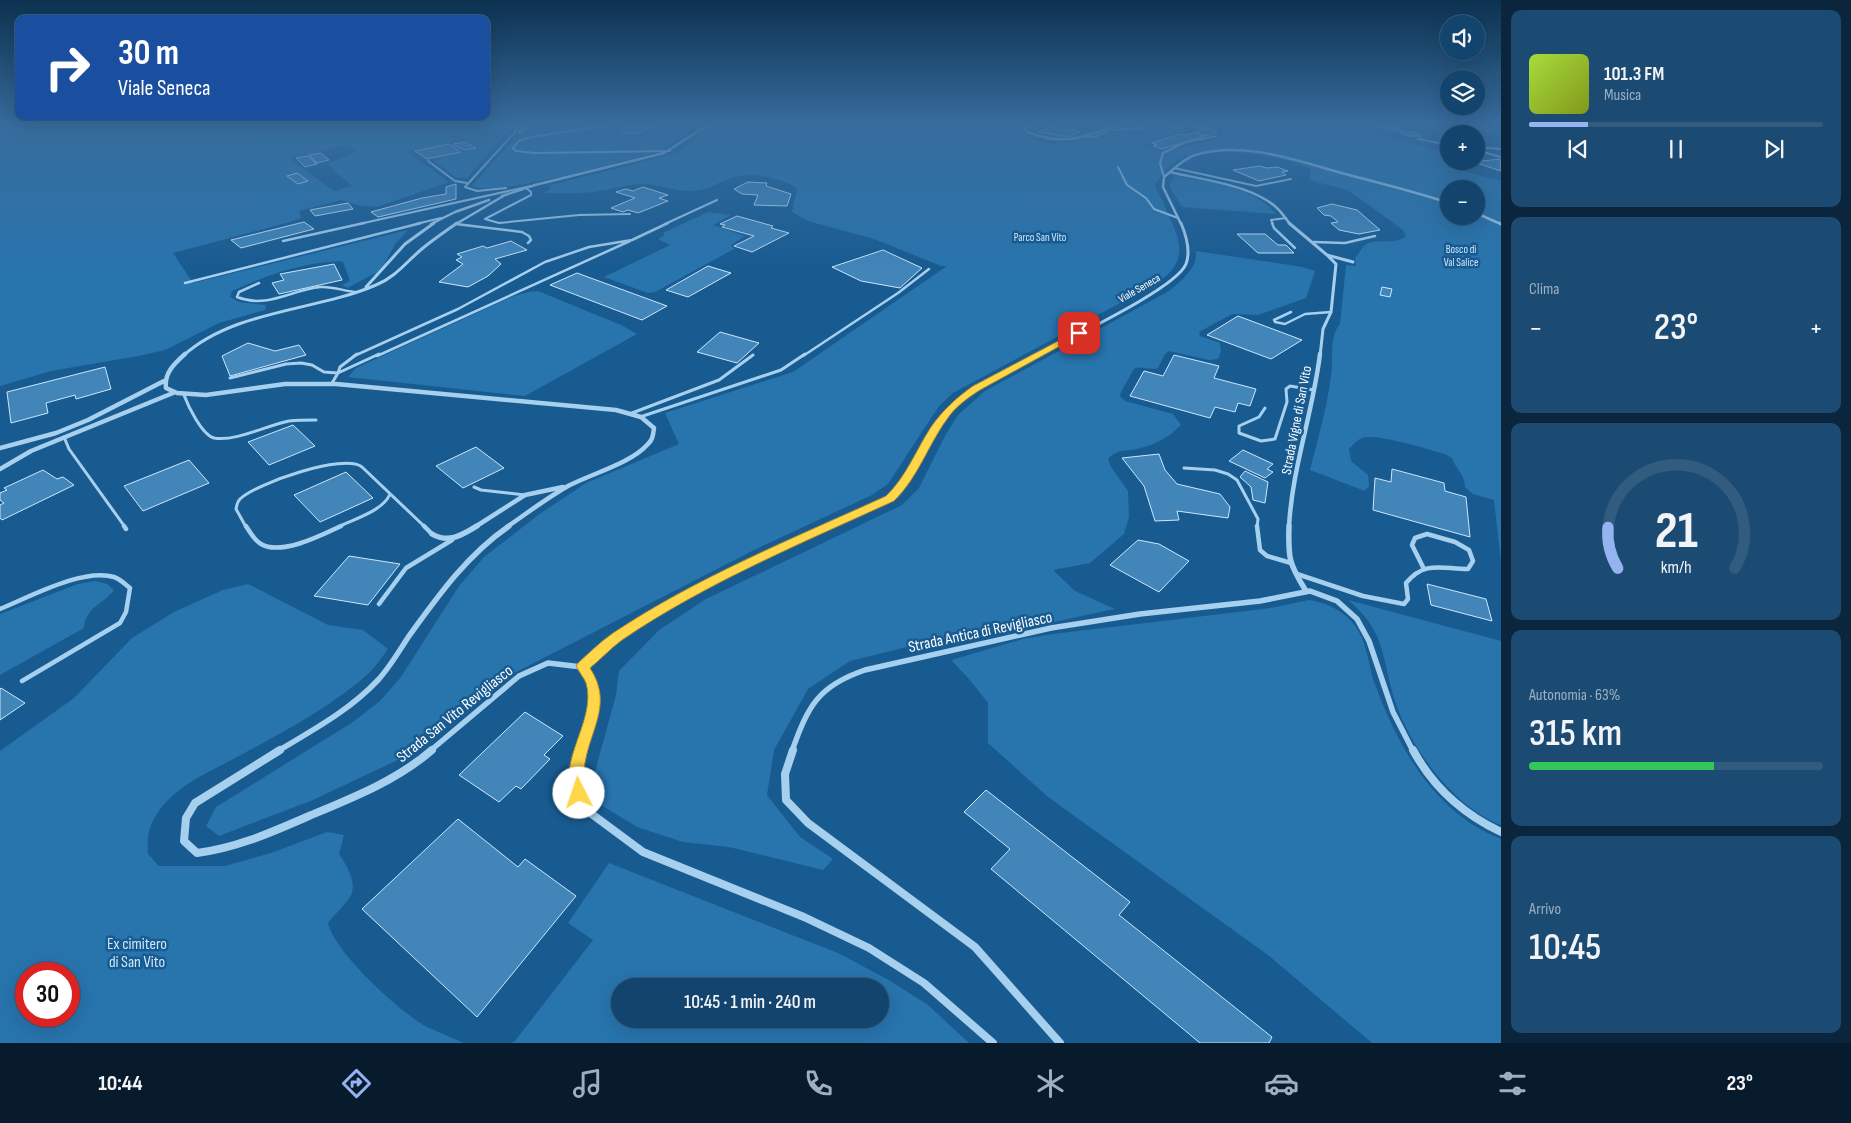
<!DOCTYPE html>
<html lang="it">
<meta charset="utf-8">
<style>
body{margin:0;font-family:"Sofia Sans Condensed",sans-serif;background:#1b4b72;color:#f1f3f6;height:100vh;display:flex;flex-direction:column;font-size:19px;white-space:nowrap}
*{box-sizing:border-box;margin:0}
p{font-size:16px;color:#9cb0c2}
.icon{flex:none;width:28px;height:28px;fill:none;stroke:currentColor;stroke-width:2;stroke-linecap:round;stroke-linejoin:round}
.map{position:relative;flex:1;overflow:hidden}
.side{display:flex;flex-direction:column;gap:10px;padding:10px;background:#0a253c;width:350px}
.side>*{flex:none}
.hud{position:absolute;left:15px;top:15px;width:475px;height:105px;border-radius:10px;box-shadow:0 5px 20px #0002,0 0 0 1px #315c80;background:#1a4fa0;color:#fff;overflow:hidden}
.controls{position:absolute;left:1440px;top:15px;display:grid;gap:10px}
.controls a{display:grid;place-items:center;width:45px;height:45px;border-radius:50%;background:#12446d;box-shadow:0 5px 20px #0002,0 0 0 1px #315c80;font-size:25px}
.speed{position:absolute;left:15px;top:962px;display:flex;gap:10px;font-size:25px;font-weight:700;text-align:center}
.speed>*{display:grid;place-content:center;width:65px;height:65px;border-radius:50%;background:#12446d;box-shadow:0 5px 20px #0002,0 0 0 1px #315c80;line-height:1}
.speed .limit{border:8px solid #d22;background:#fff;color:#111}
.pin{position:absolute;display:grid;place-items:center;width:42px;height:42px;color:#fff;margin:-21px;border-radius:10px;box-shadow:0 2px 8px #0006}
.me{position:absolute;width:55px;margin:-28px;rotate:356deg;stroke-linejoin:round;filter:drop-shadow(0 0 4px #0008)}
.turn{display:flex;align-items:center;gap:18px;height:105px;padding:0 20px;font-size:22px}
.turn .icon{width:65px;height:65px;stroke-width:2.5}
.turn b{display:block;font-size:35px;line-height:42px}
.big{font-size:38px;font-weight:600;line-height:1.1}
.side .tile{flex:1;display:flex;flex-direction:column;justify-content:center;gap:8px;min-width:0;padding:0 18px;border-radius:10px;background:#1b4b72}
.side .dial{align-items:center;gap:0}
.dial svg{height:130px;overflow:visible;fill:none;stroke:#315c80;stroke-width:7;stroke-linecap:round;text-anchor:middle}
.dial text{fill:#f1f3f6;stroke:none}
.song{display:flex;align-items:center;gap:15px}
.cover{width:60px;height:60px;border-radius:8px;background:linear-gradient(135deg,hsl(80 70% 55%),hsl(70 70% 35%))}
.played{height:5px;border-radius:2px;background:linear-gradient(90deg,#95b2f1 20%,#315c80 20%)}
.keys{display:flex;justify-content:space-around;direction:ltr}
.heat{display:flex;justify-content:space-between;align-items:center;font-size:28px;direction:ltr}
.charge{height:8px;border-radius:4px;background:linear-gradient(90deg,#34c759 63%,#315c80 0)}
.trip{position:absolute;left:611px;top:978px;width:278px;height:50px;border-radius:25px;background:#12446d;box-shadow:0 5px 20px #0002,0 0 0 1px #315c80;font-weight:600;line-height:50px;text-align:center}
.dock{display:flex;height:80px;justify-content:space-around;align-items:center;background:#071b2c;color:#9cb0c2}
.dock .icon{width:35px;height:35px}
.dock .on{color:#95b2f1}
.dock b{font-size:22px;color:#f1f3f6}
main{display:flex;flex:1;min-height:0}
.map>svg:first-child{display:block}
</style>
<main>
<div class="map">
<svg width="1501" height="1043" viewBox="0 0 1501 1043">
<rect width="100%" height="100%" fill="#185b91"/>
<path fill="#2874ad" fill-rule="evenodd" d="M0,123h311l3,3 13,-3h196c-12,3 -47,43 -55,55l-12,-1 -23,-17 46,-12 -12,-7h-8l-50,10 -1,2 41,29 -72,25 -19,-2 -17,-5 -42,11 2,7 -15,5 -113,30 20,30 215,-53 -13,14 -11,21 -8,8 -29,15 -5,-3 8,-4 -7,-19 -3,-1c-39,2 -73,14 -108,30l-2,6 9,5 27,3 -1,5 -46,13 -54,27 -27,6 -87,15 -51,15zM342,146l8,1 7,5 -30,12 25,22 -18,5 -44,-32z
M534,123h168c-17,9 -27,22 -46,29 -30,8 -162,46 -184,34l42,-47z
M721,123h299l-3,2 1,3c26,28 71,11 101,3l-1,-3 -8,-3 2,-2h42l26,9 -38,14 9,3 17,2 52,-13 2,-7 12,-1 -14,-7h140l19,11 70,19v8l11,1 -11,5 52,14v381l-7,-62 -21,-6 -8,-7c0,-13 -9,-17 -13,-29l-7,-4c-18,-5 -60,-18 -77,-17 -8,0 -13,5 -19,12l2,12 17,14 1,11 -4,5 -55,-21c8,-31 17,-63 21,-94 3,-18 -3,-37 9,-52l6,-59 10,1 -1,-8c3,-3 6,-10 10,-13 12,-8 30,1 41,-9l-3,-6 -55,-40 -39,-10 2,-10c-22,-12 -48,-15 -72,-17l-5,-3c-36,0 -57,1 -79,34 1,6 5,12 8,18 16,37 32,60 -13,85l-197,106 -13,12 -9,13 -43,66 -16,11 -116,54 -273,140 -81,69 -89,42 -94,36 -13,-10 10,-19 137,-85 27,-21 21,-24 58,-91 25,-29 57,-44 45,-30 93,-39 -14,-31 128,-41 154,-106h-6l-67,-27 -66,-18 -16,-9 5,-24c-18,-10 -45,-17 -66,-10 -15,5 -22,12 -39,13 -17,1 -32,-7 -49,-7 -16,0 -33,6 -49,8 -16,2 -33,1 -50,1l8,-5 -4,-2 125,-32 16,-8 16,-17zM1449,189h27v27h-27z
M1463,123h38v14l-39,-13z
M1175,176c33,6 79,10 101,38l-94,-7 -13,-21z
M708,212l23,3 -18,10 32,11 -14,9 3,4 -79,43 -7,1 -44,-16 66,-32 -12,-6 7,-4 -2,-2z
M1196,251l107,16 12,4 -9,27 -48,17 -26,-1 -33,18 1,4 20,7 1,8 -3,8 -9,1 -40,-9 -4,3 -7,14c-8,3 -16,-3 -24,1l-13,23 -1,4 5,5 48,13 8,11c-13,13 -26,20 -44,24 -14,3 -18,-1 -29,10l3,8 17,24 1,26 -5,17 -34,29 -37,7 22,21 40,18 -90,19 -110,17 -65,16 -42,28 -34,61 -7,45 33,42 33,22 -10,11 -94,-23 -46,-5 -46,-15 -36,-22 -7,-30 22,-80 3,-24 40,-41 47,-31 196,-94 17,-17 27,-54 12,-19 27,-24 184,-100c12,-10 29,-23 27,-40z
M538,291l83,34 16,9 -112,62 -177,-19 8,-9 158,-72 14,-4z
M95,581l12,3 7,6c-10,14 -29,17 -30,38l-84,47v-61l78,-30z
M248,584l80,41 35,5 25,19c-6,8 -12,17 -19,24 -38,34 -84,58 -128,82 -29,16 -66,30 -84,59 -9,12 -10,26 -9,40l11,12h66l46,-13 56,-21 17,3 -5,19c7,10 18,28 12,41 -3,7 -17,20 -23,28 7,30 70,87 97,103 12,6 26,11 39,17h-464v-292l74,-53 58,-60 42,-26 49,-22zM26,974h43v42h-43z
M1309,600c22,4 39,13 50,32 9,16 10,38 17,55 23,62 60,127 125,152v204h-129l-104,-88 -220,-158 -60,-54v-40l-19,-24 -18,-19 72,-21 30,-5 218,-26z
M1348,600l153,41v184c-46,-17 -89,-75 -105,-121 -15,-44 -8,-71 -48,-104z
M609,863l229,90 49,26 41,26 41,38h-458l4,-2 78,-101 -25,-17zM620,986h260v33h-260z"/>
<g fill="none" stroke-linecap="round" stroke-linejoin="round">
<path stroke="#99cdf2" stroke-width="4" d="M520,132l11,-9"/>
</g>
<path fill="#4185b9" stroke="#cde7fb" d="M613,123h30l-5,2 13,2 -15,7 -16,-3 9,-4z
M1159,123h52l4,1 -12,5 -16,-4 -9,4 -21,-5z
M1374,123h14l13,7h-13z
M1050,127l16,3 3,-1 11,3 -12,5 -30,-5z
M1204,128l12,2 -1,3 -10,3 -11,-3z
M1400,132h14l8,4h-14z
M1194,133l11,3 -43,13 -9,-3 4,-1 -5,-2 28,-9 5,1z
M465,142l11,6 -12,2 -11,-6z
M449,144l12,8 -34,7 -12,-8z
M321,153l8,7 -12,3 -8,-8z
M308,156l9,8 -12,3 -9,-9z
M1500,159l1,12 -27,-9z
M1260,166l6,2 11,-1 11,4 -6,1 4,3 -27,6 -26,-11z
M297,173l11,8 -10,3 -11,-8z
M748,182l19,1 -1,3 25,8 -4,12 -33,-1 4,-10 -16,-1 -8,-5z
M456,184v15l-78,18 -7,-5 51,-14 24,-4v-7z
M643,187l25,8 -9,3 9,3 -30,12 -10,-3 -5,2 -12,-4 24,-10 -19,-6 10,-3 7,2z
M348,203l5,6 -38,7 -5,-6z
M1332,204l25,6 23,20 -21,4 -20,-4 -8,-7 7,-1 -7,-6 -7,-1 -7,-7z
M737,216l36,10 -2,2 18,5 -37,19 -18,-6 20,-10 -32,-9 3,-2 -5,-1z
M304,222l10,7 -73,19 -10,-8z
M1237,234h28l13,11h8l8,8h-36z
M511,241l16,9 -32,9 6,5 -13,12 -20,11 -29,-5 24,-18 -7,-4 6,-3 -5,-3 26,-8 4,2z
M883,250l39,18 -22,20 -39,-7 -29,-14z
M334,264l8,16 -63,14 -7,-11 12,-3 -4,-6z
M708,266l23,7 -43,24 -22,-7z
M577,273l90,33 -25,14 -92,-35z
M1382,287l10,2 -2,8 -10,-2z
M1238,316l64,24 -31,19 -64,-24z
M720,332l39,11 -22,20 -40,-11z
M248,343l27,8 24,-6 7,10 -76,21 -8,-20z
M1174,355l45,11 -5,12 42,11 -6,17 -12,-3 -3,9 -20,-5 -5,11 -80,-22 14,-25 19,5z
M105,367l6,22 -35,10 -1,-4 -29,8 2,10 -37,10 -4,-31z
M293,425l22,21 -46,19 -21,-23z
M476,447l28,21 -41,20 -27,-22z
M1243,450l30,14 -6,5 6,3 -8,6 -36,-17z
M1159,454l6,16 12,14 43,10 10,13 -2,11 -51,-7 2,9 -24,1 -11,-35 -22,-28z
M189,460l20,23 -66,28 -19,-25z
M1392,469l52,14 1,8 21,6 4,40 -97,-27 2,-32 16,4z
M43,470l14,9 6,-2 11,8 -72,35 -2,-2v-13l4,-2 -4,-3v-7l7,-3 -3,-2z
M1245,471l23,11 -3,21 -12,-3 -2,-13 -11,-10z
M346,472l27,26 -53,24 -26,-27z
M1138,540l21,4 30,17 -30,31 -49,-27z
M349,556l51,8 -32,41 -54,-9z
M1427,584l59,15 6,22 -61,-16z
M1,688l24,15 -25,17v-31z
M525,712l38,24 -19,19 6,4 -29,30 -5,-3 -17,16 -40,-27z
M986,790l144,112 -11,13 153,122 -3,6h-69l-209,-174 19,-20 -46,-37z
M458,819l60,48 7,-8 51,37 -99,121 -115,-108z"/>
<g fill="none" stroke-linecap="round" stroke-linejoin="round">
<path stroke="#a7d0ef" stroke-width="2" d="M449,123l53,2 14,3v3l-51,56 12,4 29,-3
M605,126l-74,11 -12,4 -6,7 3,3 18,2 136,-2
M1112,127l24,-4
M1084,137h11l16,-7 34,-2
M1418,139l31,6
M1476,147l25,2
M1476,150l25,7
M428,161l27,20 12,2
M1118,167l9,18 19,13 8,11 24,9
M1174,168l82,18 35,-7
M1164,177l-4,-14 3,-10 23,-11 31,-6
M526,188l5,4v3l-46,24 14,4 80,-8 51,-1
M359,224l172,-38
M416,224l25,-6
M456,224h2
M665,224l52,-24
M1273,224l-2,-4 15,-2"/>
<path stroke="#a7d0ef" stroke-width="2.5" d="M1272,223l2,5 21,20
M456,224l66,8 7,4 2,4 -3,3
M283,241l81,-18
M1314,242l31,1 30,-7
M185,283l236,-60
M259,283l-20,9 -2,5c30,12 54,-7 83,-10 12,-1 24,4 35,5
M1291,312l-17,8 1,2 10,2 20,-10 26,-2
M354,356l104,-47 87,-47 44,-15 43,-7 36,-17
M377,356l253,-115
M803,356l95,-63 31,-24"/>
<path stroke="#a7d0ef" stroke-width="3" d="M230,378l56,-14 15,-1 11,2 12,7 14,1 2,-6 17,-13
M332,383l6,-10 41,-19
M184,395c4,11 18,40 30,43 21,4 54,-13 75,-17 9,-1 18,-1 27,-1
M1265,408l-6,9 -20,9v7l22,8 14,-2 12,-37 -1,-13 4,-3 24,4
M632,413l87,-33 34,-25
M643,416l138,-46 24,-16
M64,437l5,12 56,78
M1184,468l31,2 13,4 9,6 21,39 -1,8
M474,487l7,3 44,5
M246,527l-10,-18c1,-4 1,-7 4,-10 17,-16 104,-46 122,-32l63,60
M338,527c16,-8 45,-16 52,-33"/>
<path stroke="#a7d0ef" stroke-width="4.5" d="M124,526l2,3
M246,526c4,6 8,14 15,18 20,12 61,-9 80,-18
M424,526l8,8
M1257,526l3,24 7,6 24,7
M1297,574l66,22 41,8 4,-5 -2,-16c19,-23 36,-14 62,-14l5,-8 -4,-11 -14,-8 -28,-8 -12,4 -3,7 11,22
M379,604l27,-36 46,-28
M0,609c30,-12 82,-41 114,-32 6,2 11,7 16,11l-4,24 -6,11 -98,58"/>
<path stroke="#a7d0ef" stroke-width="2.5" d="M1027,123l-2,4 2,5c33,13 53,7 85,-5
M1170,172c32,8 84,13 108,37 4,4 8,10 12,15
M502,196l33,-11 129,-32 47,-30
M1476,213l25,11
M431,224l24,-12 34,-12
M456,224l49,-29
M1181,224l-18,-37 1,-10c10,-8 19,-18 31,-22 51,-15 105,7 154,20 34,9 67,17 100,28"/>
<path stroke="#a7d0ef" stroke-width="3" d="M1289,223l38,32 26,7
M1499,223l2,1
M366,287l39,-43 29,-21
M183,356c50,-46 133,-45 193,-71 20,-8 31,-24 47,-37 11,-9 23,-17 34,-25
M1037,356c28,-16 139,-67 149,-92 5,-13 0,-29 -5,-41
M1320,356l3,-27 8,-17 5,-48 -9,-9"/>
<path stroke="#a7d0ef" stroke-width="4.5" d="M185,354c-11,10 -21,19 -19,34l11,5 29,2 79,-11h51l280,26 25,7 13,11c-1,7 -1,12 -7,17 -16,18 -56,29 -79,41 -21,12 -41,27 -61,41
M0,448l56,-15 32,-13 76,-39
M0,469l31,-18 142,-58
M475,527l50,-32 38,-8
M828,527c15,-7 50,-20 62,-29 27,-22 37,-64 61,-89 20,-23 61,-40 88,-55
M1289,527c3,-59 24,-115 31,-173"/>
<path stroke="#a7d0ef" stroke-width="5.5" d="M1289,526c-1,32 0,38 17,65
M432,534c17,10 30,1 45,-8
M582,667c11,-10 23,-21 35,-30 66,-45 141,-77 213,-111
M278,751c35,-21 72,-41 100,-71 12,-13 21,-29 31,-44 29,-40 58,-81 100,-110
M430,751l89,-75 29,-13 34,4c21,32 9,50 -1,84
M792,751c16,-45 26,-65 73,-81l186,-42 89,-14 120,-13 50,-10 27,10 20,18 12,22 24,71 20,39"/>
<path stroke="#a7d0ef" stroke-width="8" d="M280,750l-85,53 -9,15 -2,23 13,12c40,-5 75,-21 112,-37 43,-18 87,-35 123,-66
M582,750l-6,21 3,22 10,19 54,40 161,65 65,31 55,35 69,60
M793,750l-8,24 1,26 22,23 167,124 85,96
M1413,750c20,37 50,64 88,82"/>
</g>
<linearGradient id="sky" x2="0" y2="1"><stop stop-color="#0d3250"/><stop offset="0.46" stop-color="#376c9d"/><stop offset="1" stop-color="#376c9d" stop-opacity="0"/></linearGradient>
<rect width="1501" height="269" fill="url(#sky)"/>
<path fill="#ffd54a" stroke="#a68a30" d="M1079,330l5,3 -2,1 -102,56c-11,7 -22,15 -30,25 -21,27 -31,62 -56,86 -92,42 -188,82 -272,139 -11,8 -21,19 -32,28 25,38 -3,64 -6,103 -1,9 5,18 0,26l-5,3 -6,-3c-17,-36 24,-77 13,-114 -2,-5 -7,-11 -10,-17l2,-3c11,-10 22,-21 35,-30 84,-56 181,-95 273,-137 20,-19 30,-46 45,-69 12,-17 25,-29 42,-41z"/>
<g text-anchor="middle" stroke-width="5" stroke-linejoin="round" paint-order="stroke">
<g font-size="11" fill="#cde7fb" stroke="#185b91">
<text x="1040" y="241">Parco San Vito</text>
<text x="1461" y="253">Bosco di<tspan x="1461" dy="13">Val Salice</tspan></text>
</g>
<g font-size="11" fill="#fff" stroke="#185b91">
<text transform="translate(1139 288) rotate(-30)" y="4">Viale Seneca</text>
</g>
<g font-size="14" fill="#fff" stroke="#185b91">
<text transform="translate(1296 420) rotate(-79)" y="5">Strada Vigne di San Vito</text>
</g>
<g font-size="16" fill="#fff" stroke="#185b91">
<text transform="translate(980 631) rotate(-12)" y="6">Strada Antica di Revigliasco</text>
<text transform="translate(454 713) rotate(-39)" y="6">Strada San Vito Revigliasco</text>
</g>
<g font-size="16" fill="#cde7fb" stroke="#185b91">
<text x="137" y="949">Ex cimitero<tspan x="137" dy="18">di San Vito</tspan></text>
</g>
</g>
</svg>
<div class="controls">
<a><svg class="icon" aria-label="sound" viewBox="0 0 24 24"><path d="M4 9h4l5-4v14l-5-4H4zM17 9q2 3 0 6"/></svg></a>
<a><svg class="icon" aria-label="layers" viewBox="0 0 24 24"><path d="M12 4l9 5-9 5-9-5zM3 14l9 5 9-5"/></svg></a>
<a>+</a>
<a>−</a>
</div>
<div class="speed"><div class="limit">30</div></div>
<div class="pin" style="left:1079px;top:333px;background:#d93025"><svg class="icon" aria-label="arrive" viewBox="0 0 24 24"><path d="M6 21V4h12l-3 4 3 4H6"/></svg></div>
<svg class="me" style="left:579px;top:793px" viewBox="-20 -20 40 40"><circle r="19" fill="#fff"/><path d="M0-13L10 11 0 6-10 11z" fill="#ffd54a"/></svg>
<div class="trip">10:45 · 1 min · 240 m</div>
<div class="hud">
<div class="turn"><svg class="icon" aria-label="right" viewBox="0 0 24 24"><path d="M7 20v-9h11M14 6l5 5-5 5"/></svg><div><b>30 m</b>Viale Seneca</div></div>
</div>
</div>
<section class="side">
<div class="tile">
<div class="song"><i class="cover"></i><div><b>101.3 FM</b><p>Musica</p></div></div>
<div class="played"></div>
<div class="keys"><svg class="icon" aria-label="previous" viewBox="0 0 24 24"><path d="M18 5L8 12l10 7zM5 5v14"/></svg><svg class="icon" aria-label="pause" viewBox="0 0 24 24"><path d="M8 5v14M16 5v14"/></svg><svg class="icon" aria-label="next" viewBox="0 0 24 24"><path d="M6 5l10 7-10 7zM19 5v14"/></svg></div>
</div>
<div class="tile"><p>Clima</p>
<div class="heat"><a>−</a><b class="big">23°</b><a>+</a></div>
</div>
<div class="tile dial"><svg viewBox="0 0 100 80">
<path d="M14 69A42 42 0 1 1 86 69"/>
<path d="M14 69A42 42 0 0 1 8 44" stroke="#95b2f1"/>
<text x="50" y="56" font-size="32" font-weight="700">21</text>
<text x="50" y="72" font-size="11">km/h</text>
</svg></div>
<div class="tile"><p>Autonomia · 63%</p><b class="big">315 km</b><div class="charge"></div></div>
<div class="tile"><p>Arrivo</p><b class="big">10:45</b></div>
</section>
</main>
<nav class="dock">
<b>10:44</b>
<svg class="icon on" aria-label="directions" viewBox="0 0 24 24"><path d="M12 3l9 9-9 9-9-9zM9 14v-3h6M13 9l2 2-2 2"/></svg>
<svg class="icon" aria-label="music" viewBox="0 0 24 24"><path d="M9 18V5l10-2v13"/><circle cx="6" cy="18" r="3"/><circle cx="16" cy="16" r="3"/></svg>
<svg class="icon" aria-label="phone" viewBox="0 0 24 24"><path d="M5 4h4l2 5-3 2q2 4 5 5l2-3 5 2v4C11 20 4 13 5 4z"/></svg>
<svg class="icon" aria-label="climate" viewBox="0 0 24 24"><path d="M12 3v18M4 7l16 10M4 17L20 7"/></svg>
<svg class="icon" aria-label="car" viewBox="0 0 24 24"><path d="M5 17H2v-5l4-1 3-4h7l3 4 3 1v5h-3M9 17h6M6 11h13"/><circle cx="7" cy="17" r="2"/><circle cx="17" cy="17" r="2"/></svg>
<svg class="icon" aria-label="filters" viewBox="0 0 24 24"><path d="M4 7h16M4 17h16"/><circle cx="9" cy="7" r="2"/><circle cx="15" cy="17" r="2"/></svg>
<b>23°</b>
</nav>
